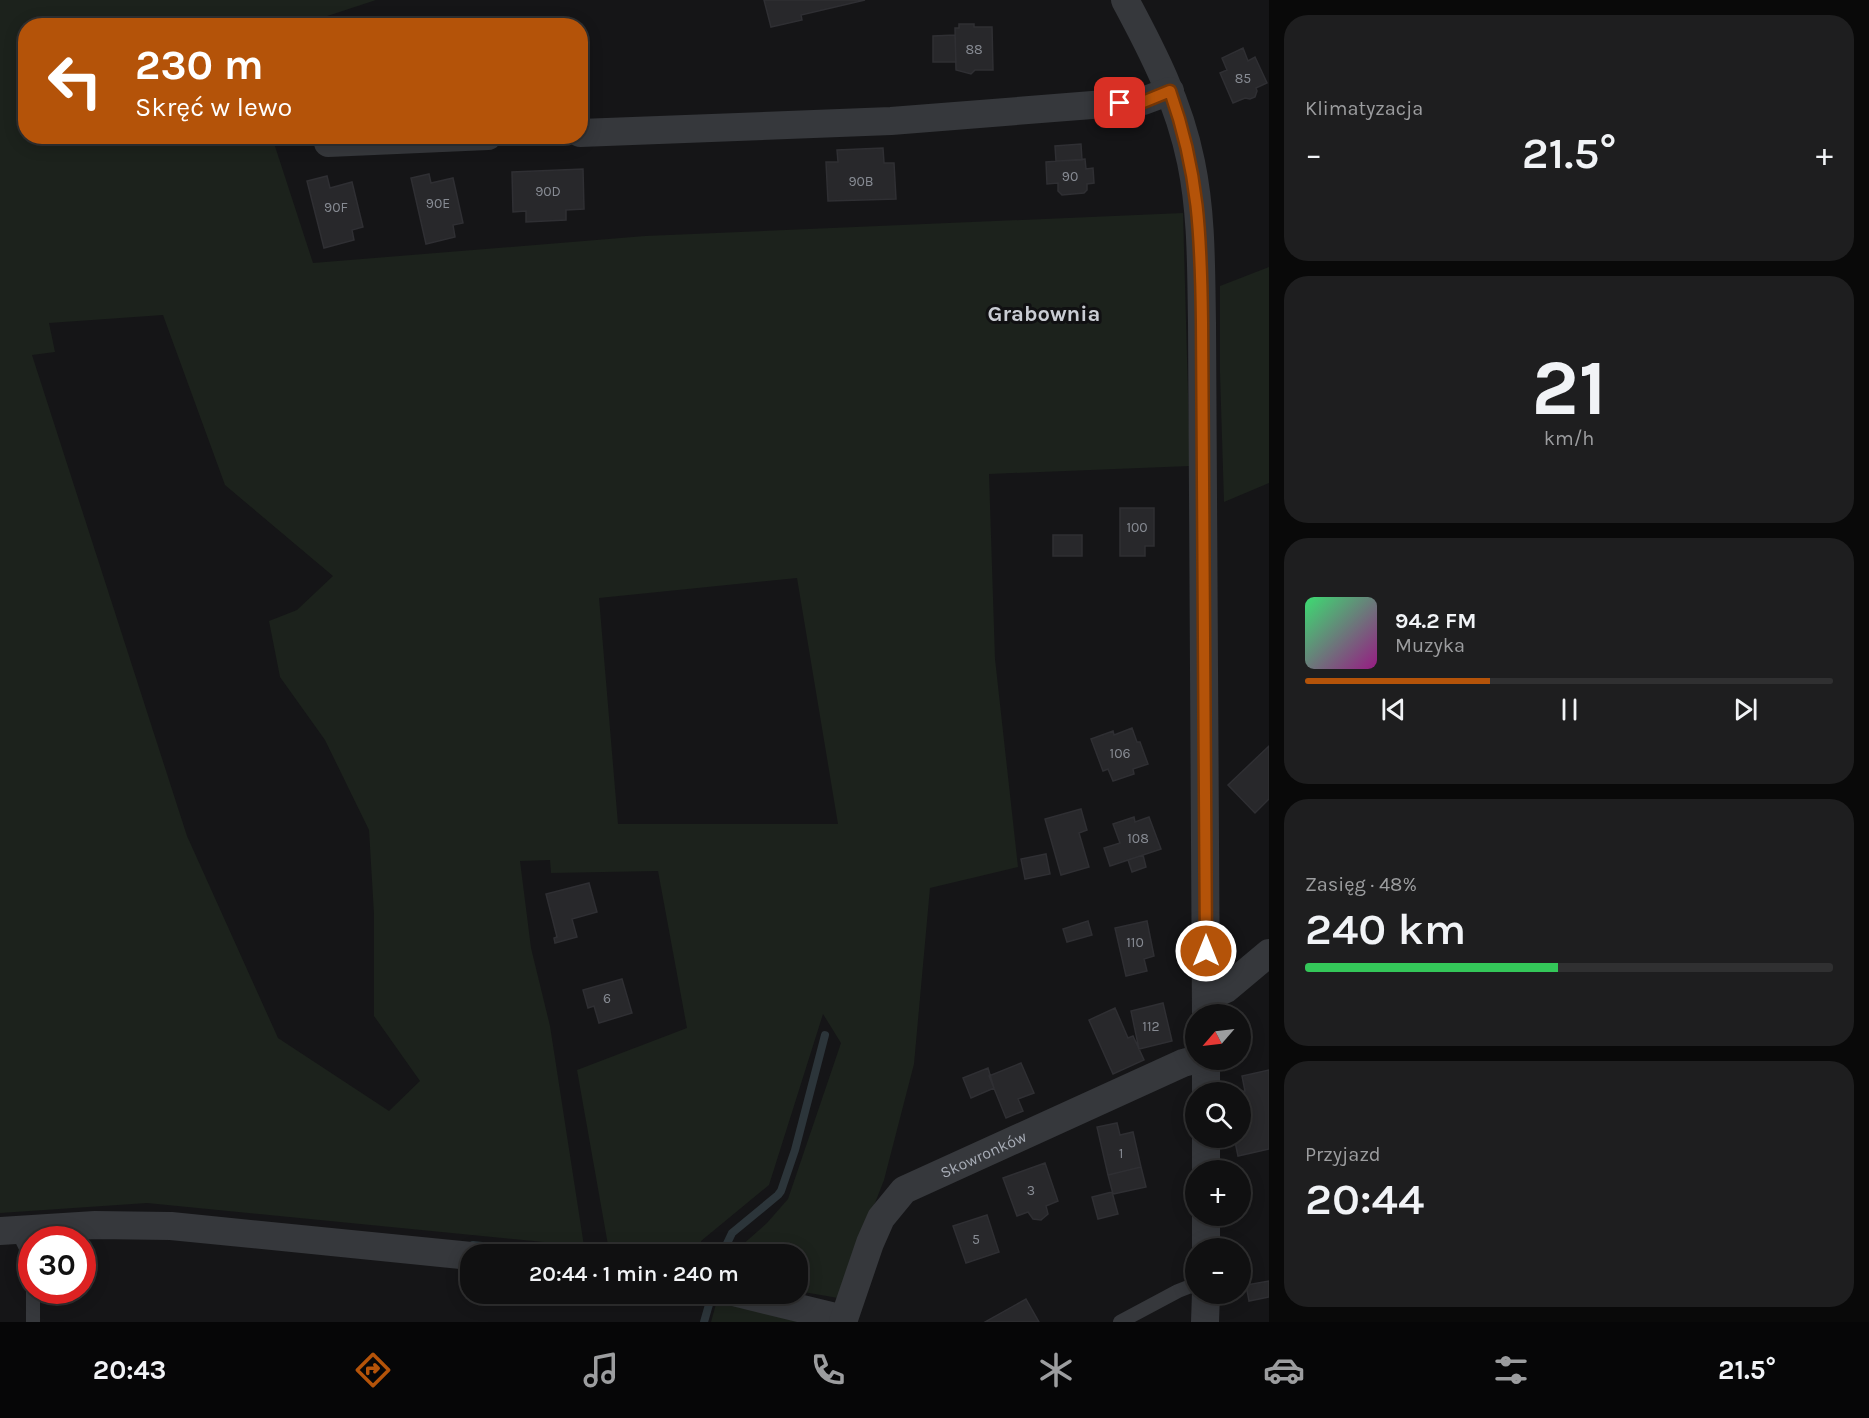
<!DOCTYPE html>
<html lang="pl">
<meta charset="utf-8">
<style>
body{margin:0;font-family:Karla,sans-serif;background:#1e1e1f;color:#f1f3f6;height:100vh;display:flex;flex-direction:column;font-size:22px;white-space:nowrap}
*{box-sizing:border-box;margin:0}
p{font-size:20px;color:#9c9d9f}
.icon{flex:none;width:33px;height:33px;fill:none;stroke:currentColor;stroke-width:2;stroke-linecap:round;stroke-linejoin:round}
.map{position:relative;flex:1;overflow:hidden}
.drawer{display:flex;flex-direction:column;gap:15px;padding:15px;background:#090909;width:600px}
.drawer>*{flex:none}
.guide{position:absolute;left:18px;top:18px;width:570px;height:126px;border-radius:24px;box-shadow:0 3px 15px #0003,0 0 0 2px #303031;background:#b45309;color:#fff;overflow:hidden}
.needle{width:39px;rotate:242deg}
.fabs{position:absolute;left:1185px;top:1004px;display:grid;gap:12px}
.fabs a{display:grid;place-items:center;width:66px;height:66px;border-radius:50%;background:#101011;box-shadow:0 3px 15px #0003,0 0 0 2px #303031;font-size:30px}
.speed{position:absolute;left:18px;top:1226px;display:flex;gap:12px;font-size:30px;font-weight:700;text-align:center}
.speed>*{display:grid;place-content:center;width:78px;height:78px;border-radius:50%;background:#101011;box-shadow:0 3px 15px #0003,0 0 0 2px #303031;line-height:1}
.speed .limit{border:9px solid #d22;background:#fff;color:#111}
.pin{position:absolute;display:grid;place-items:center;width:51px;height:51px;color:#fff;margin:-26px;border-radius:12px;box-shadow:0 3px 9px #0006}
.me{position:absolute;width:66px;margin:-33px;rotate:0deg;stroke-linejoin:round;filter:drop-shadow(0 0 4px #0008)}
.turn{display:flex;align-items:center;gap:21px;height:126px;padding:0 18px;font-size:27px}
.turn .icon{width:78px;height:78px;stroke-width:2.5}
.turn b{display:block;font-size:42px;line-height:51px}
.big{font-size:45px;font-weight:600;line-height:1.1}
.drawer .tile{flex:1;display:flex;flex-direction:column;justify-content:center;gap:9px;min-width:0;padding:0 21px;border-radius:24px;background:#1e1e1f}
.drawer .dial{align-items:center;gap:0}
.dial b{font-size:78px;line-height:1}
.song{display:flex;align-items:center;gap:18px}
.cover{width:72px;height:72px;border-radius:9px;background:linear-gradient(135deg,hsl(140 70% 55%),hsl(310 70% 35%))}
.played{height:6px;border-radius:3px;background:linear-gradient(90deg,#b45309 35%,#303031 35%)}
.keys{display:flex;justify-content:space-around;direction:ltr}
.heat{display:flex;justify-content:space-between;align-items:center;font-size:33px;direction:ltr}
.charge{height:9px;border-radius:4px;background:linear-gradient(90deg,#34c759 48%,#303031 0)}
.trip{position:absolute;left:460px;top:1244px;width:348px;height:60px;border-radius:24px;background:#101011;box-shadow:0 3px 15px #0003,0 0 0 2px #303031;font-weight:600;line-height:60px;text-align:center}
.tabs{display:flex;height:96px;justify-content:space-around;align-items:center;background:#060607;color:#9c9d9f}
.tabs .icon{width:42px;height:42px}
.tabs .selected{color:#b45309}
.tabs b{font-size:27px;color:#f1f3f6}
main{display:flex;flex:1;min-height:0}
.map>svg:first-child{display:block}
</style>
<main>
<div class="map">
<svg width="1269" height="1322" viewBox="0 0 1269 1322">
<rect width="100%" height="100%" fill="#151517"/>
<path fill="#1c221c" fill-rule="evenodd" d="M0,0h376l-76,25 -274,1v110l246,1 41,126 332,-27 538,-23 7,253 -201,8 6,185 23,208 -88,21 -16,176 -30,116 -46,118 -40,-7v-37h-60l3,-8 26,-23 21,-24 53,-156 -18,-29 -54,171 -68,56 3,13h-50l-46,-9 -31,-175 110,-42 -29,-157 -107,2 -1,-13 -30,1 11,87 19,78 34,220 -437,-43 -147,10zM163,315l62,170 108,91 -36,34 -28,11 11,56 45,63 44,90 5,84v102l46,65 -31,30 -111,-73 -91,-202 -155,-481 23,-3 -6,-29zM797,578l41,246h-220l-19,-226z
M1269,267v216l-45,19 -4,-129v-87z
M718,1297l77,23 4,2h-88z"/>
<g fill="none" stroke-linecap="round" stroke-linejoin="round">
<path stroke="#2c353a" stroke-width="8" d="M473,1245l82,9
M722,1254l10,-21 46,-38 3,-4 14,-41 30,-115
M704,1322l8,-28"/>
</g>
<path fill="#28282b" stroke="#2f2f33" stroke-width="1.5" d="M764,0h101l-64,15 1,5 -31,7z
M959,24h15v3h18l1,43h-18l-4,4 -15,-4 -1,-42h4z
M955,35l1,27h-23v-26z
M1243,48l5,13 7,-4 12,26 -11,5 1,3 -2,6 -5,2 -5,-1 -12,5 -13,-30 7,-3 -5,-12z
M1081,144l1,16 -26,1 -1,-15z
M883,148l1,15h10l2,36 -68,2 -2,-39h12l-1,-12z
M1085,159l1,10 7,-1 1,15 -7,1v6l-3,3 -22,2 -4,-4v-8l-11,1 -1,-22z
M583,169l1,40 -18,1v10l-40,2v-11l-13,1 -1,-40z
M429,174l2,9 22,-5 10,45 -10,2 2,12 -29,7 -15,-66z
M327,176l3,12 22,-6 11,45 -11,3 2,10 -30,8 -17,-67z
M1120,508h34v38h-9v10h-25z
M1053,535h29v21h-29z
M1132,728l5,14h3l8,22 -15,5 1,5 -21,7 -5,-12 -5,2 -12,-32 22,-8 1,4z
M1269,746v53l-14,14 -27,-28z
M1081,809l6,21 -8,3 10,34 -28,8 -16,-56z
M1134,817l1,5 14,-5 12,32 -51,17 -6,-18 16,-5 -7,-19z
M1046,854l4,20 -25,5 -4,-20z
M1143,855l3,12 -14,5 -4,-12z
M589,883l8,29 -25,7 5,18 -22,6 -1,-5 3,-1 -11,-43z
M1088,921l4,14 -25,7 -4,-13z
M1147,921l7,35 -10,3 3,12 -21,5 -11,-48z
M622,979l10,34 -33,10 -5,-17 -6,2 -5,-18z
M1163,1003l9,38 -33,8 -8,-38z
M1115,1008l13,30 5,-2 11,24 -31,14 -24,-54z
M1021,1063l13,30 -16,6 5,12 -17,7 -17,-42z
M988,1068l6,20 -23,10 -8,-20z
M1269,1070v79l-31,7 -4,-19h6v-11l3,-1 -3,-9v-24l5,-1 -3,-15z
M1117,1123l3,12 13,-3 8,35 -33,8 -11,-48z
M1045,1163l13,38 -12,5 2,8 -7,6 -8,-1 -5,-7 -11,4 -14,-38z
M1141,1167l5,20 -33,7 -5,-19z
M1112,1192l6,22 -20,5 -6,-22z
M987,1215l12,37 -33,11 -13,-37z
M1269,1281v16l-20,4 -3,-16z
M1026,1299l13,23h-54z"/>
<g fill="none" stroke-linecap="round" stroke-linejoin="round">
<path stroke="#36383c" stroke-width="14" d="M17,1230l15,30
M33,1290v32
M1120,1322l58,-31 18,-7"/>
<g stroke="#36383c" stroke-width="28">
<path d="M1125,0c28,52 54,103 66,162 11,53 10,107 11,161l4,691"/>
<path d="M580,133l311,-12 252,-20 27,-10"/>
<path d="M328,143l160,-7"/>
<path d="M1206,998l20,-9 43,-36"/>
<path d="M1206,1092v-33"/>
<path d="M1206,1170v-33"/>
<path d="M0,1231l95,-6 76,1 300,30"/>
<path d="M1206,1248v-33"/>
<path d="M737,1293l107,26"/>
<path id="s1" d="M843,1322l27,-79 11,-25 23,-28 279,-127 15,-4"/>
<path d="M1205,1322l1,-29"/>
</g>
</g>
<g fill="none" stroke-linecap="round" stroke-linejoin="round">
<defs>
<path id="route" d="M1120,103l23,-1 27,-11c29,82 31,146 32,231l4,629"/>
</defs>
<use href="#route" stroke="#753606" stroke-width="15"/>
<use href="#route" stroke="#b45309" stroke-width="10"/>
</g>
<g text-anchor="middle" stroke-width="6" stroke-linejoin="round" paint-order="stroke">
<g font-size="14" fill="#878b93">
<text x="974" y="54">88</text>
<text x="1243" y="83">85</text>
<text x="1070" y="181">90</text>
<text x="861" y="186">90B</text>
<text x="548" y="196">90D</text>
<text x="438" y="208">90E</text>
<text x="336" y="212">90F</text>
<text x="1137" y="532">100</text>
<text x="1120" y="758">106</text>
<text x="1138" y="843">108</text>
<text x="1135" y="947">110</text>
<text x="607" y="1003">6</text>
<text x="1151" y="1031">112</text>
<text x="1121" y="1158">1</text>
<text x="1031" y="1195">3</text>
<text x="976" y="1244">5</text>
</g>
<g font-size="16" fill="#a8adb7" stroke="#101012">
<text dy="6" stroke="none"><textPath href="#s1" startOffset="234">Skowronków</textPath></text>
</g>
<g font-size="22" font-weight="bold" fill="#c9ccd3" stroke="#101012">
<text x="1044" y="321">Grabownia</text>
</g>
</g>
</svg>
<div class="fabs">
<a><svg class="needle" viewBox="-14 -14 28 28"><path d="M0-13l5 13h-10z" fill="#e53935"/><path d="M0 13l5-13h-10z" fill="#9c9d9f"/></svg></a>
<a><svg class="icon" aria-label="search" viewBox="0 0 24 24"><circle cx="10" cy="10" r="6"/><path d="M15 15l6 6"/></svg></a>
<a>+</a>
<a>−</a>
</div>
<div class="speed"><div class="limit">30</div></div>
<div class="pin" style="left:1120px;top:103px;background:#d93025"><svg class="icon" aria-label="arrive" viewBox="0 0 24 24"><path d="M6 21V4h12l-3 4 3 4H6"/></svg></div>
<svg class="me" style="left:1206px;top:951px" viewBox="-20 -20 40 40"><circle r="17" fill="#b45309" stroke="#fff" stroke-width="3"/><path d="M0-11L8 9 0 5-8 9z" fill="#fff"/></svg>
<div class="trip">20:44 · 1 min · 240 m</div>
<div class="guide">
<div class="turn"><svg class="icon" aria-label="left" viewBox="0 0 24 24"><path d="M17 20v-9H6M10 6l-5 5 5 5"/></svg><div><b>230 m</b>Skręć w lewo</div></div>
</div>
</div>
<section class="drawer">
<div class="tile"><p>Klimatyzacja</p>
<div class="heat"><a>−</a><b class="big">21.5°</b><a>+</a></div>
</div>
<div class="tile dial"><b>21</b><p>km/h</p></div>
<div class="tile">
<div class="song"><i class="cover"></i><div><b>94.2 FM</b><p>Muzyka</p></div></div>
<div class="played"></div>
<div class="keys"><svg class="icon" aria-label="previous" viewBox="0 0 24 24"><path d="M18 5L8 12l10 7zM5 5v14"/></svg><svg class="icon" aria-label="pause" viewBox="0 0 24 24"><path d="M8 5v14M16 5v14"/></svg><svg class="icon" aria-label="next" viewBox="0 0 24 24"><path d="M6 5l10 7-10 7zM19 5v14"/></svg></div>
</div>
<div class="tile"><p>Zasięg · 48%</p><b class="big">240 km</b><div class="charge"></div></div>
<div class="tile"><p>Przyjazd</p><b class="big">20:44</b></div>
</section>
</main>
<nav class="tabs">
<b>20:43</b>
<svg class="icon selected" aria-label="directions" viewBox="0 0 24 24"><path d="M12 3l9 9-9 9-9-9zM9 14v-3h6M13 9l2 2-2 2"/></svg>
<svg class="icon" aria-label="music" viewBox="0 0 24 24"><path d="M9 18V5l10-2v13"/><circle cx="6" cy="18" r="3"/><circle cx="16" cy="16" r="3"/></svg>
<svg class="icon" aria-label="phone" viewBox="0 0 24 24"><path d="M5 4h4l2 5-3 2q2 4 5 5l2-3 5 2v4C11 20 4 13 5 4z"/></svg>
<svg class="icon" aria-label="climate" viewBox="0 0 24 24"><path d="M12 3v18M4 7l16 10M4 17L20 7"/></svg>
<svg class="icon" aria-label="car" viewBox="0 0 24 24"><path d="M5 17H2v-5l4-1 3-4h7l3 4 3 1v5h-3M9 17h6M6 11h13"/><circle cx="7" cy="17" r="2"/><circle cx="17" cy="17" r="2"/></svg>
<svg class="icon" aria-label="filters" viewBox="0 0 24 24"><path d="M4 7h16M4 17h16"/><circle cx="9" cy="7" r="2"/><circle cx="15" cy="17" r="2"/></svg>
<b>21.5°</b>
</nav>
